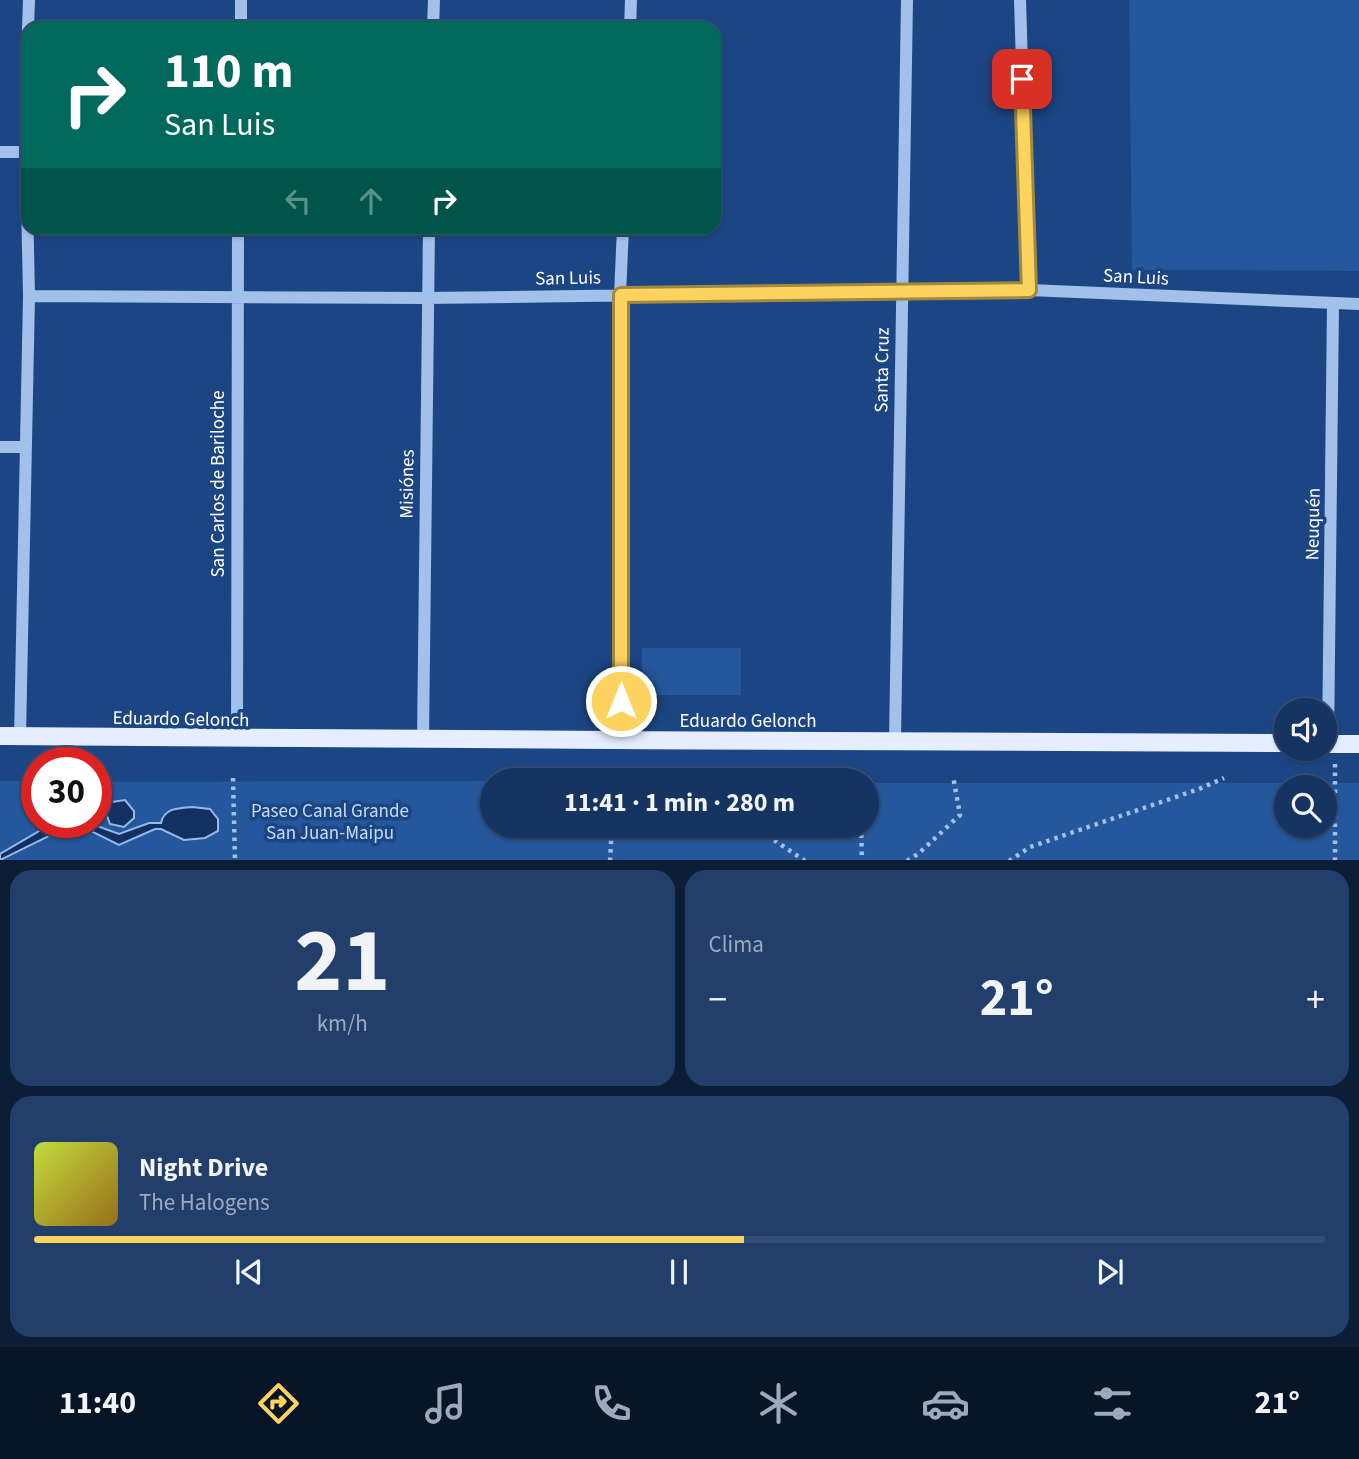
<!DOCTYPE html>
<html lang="es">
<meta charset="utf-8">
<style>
body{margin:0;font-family:"Source Sans 3",sans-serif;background:#223f6b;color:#f1f3f6;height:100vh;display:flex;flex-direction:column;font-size:26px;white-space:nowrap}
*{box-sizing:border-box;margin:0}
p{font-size:23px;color:#9daabe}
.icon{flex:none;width:38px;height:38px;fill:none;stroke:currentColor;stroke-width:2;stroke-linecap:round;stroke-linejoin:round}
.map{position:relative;height:860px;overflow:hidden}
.details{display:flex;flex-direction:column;gap:10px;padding:10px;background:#0c1d36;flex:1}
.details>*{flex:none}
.top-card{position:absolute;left:21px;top:21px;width:700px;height:214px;border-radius:21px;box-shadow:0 2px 5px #0004,0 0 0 2px #344f77;background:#00695c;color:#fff;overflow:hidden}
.buttons{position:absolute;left:1274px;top:698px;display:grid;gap:14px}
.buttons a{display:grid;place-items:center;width:63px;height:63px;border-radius:50%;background:#153462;box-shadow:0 2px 5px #0004,0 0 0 2px #344f77;font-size:35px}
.speed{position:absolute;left:21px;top:747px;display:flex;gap:14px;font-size:35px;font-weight:700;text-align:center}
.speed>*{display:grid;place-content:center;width:91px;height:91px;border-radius:50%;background:#153462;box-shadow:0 2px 5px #0004,0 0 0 2px #344f77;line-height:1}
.speed .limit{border:10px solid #d22;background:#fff;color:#111}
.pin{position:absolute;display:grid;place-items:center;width:60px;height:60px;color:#fff;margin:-30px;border-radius:14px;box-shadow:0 4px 10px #0006}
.me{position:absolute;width:77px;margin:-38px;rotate:0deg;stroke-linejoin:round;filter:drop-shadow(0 0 5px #0008)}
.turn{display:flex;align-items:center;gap:24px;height:147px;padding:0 28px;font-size:32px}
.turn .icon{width:91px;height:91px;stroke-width:2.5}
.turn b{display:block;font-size:49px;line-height:60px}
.lanes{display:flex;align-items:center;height:66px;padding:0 28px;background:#0003;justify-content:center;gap:35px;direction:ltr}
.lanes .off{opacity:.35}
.big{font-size:52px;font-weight:700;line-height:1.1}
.details .card{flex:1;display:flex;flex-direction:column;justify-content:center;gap:10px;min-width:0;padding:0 24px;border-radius:21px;background:#223f6b}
.details .dial{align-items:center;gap:0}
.dial b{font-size:91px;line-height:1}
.song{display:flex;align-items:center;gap:21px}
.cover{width:84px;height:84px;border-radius:10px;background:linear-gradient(135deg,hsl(70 70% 55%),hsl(40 70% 35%))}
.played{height:7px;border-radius:4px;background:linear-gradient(90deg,#fbd35e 55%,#344f77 55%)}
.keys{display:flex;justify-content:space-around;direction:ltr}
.heat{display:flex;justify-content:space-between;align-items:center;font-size:38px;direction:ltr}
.details .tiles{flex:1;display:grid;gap:10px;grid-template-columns:1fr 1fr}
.card:last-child{grid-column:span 2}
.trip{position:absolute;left:480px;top:768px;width:399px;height:70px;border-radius:35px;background:#153462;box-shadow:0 2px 5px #0004,0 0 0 2px #344f77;font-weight:700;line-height:70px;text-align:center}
.tabs{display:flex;height:112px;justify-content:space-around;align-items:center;background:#081527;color:#9daabe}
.tabs .icon{width:49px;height:49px}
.tabs .on{color:#fbd35e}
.tabs b{font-size:32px;color:#f1f3f6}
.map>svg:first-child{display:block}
</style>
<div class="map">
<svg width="1359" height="861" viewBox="0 0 1359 861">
<rect width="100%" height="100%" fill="#1c4583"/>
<path fill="#25579c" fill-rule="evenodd" d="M1129,0h230v271l-227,-1z
M642,648h99v47h-93l-6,-7z
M0,781h37v41h59v-40l396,-1v45h374v-43h493v77l-1359,1zM1286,788h39v38h-39z"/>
<path fill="#123161" stroke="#94baec" stroke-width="2" d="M96,799l16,3 13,-2 9,11v7l-10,9 -14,-3 -4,-11 3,-9 -13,-2z
M192,807l18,2 8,10v12l-13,7 -21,2 -23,-11h-6l-36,16 -44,-22 -75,37v-6l53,-31h36l30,11 30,-11h12c3,-15 17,-15 31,-16z"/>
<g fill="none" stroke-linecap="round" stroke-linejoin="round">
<path stroke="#a1c0ea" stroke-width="4.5" stroke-dasharray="3.5 5" stroke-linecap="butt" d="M678,776l6,4
M855,776l3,4
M233,778l2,83
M614,780v-4
M753,826l52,35
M861,826l1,35
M610,861l2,-35
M907,861l11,-7 42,-39 -7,-39
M1009,861l21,-14 169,-58 25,-11
M1335,861v-98"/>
<path stroke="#a1c0ea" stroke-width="12" d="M1020,0l9,290
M28,28l1,-28
M241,28v-28
M433,28l1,-28
M630,28l1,-28
M0,152h26
M29,296l398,2 602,-8 330,14
M0,447h25
M20,737l9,-441 -3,-144 2,-124
M237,740l1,-512
M423,740l6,-512
M621,740l-1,-445 3,-67
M895,741l12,-741
M1328,744l5,-440"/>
<path stroke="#e5eefe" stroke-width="18" d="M0,736c429,6 857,3 1286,7
M1325,744h34"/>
</g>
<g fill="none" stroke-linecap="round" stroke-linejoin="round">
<defs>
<path id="route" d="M621,701v-406l408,-5 -7,-211"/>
</defs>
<use href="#route" stroke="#a3893d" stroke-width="18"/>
<use href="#route" stroke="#fbd35e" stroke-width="12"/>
</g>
<g text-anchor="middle" stroke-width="7" stroke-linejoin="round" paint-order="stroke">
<g font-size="19" fill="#fff" stroke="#1c4583">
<text transform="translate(1136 276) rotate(3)" y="7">San Luis</text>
<text transform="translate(568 277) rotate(-1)" y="7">San Luis</text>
<text transform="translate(881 370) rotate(-89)" y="7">Santa Cruz</text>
<text transform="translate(217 484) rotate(-90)" y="7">San Carlos de Bariloche</text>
<text transform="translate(406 484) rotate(-89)" y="7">Misiónes</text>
<text transform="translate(1312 524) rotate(-89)" y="7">Neuquén</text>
<text transform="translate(181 718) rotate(1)" y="7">Eduardo Gelonch</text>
<text x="748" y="727">Eduardo Gelonch</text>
</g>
<g font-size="19" fill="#c6dbf8" stroke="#1c4583">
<text x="330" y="817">Paseo Canal Grande<tspan x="330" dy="22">San Juan-Maipu</tspan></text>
</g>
</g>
</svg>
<div class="buttons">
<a><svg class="icon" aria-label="sound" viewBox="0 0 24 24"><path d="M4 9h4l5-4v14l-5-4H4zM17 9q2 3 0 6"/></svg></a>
<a><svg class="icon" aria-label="search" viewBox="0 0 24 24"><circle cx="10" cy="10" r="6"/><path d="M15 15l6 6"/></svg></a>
</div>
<div class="speed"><div class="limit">30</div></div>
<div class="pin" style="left:1022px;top:79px;background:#d93025"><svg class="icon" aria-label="arrive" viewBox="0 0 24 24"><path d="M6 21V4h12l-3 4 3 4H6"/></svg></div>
<svg class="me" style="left:621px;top:701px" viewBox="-20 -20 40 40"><circle r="17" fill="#fbd35e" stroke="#fff" stroke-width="3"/><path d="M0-11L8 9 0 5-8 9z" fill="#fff"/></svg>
<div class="trip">11:41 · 1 min · 280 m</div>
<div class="top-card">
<div class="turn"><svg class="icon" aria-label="right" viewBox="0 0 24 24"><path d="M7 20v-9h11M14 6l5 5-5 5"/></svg><div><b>110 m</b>San Luis</div></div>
<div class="lanes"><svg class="icon off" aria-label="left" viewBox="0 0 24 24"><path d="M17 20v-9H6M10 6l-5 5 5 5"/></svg><svg class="icon off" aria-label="ahead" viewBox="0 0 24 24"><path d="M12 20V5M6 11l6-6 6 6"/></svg><svg class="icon" aria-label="right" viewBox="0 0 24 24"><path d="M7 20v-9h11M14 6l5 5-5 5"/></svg></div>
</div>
</div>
<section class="details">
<div class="tiles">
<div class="card dial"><b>21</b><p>km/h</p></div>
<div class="card"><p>Clima</p>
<div class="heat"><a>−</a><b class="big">21°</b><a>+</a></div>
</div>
<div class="card">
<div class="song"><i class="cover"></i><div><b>Night Drive</b><p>The Halogens</p></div></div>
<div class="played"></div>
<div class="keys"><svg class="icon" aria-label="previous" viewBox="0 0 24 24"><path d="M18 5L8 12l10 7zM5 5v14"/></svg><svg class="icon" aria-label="pause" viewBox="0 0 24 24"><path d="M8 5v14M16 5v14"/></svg><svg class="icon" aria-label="next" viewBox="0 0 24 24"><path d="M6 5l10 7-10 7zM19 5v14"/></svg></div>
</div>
</div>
</section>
<nav class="tabs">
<b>11:40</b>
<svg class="icon on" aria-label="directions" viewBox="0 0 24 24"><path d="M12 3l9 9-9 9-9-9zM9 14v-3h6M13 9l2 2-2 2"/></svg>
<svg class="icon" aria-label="music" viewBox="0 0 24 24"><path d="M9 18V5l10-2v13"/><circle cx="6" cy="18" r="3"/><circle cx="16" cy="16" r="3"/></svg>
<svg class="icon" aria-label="phone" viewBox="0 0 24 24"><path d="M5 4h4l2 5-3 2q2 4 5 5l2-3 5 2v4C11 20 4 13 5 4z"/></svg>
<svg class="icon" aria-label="climate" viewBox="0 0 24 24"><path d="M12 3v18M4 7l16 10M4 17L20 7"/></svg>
<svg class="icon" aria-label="car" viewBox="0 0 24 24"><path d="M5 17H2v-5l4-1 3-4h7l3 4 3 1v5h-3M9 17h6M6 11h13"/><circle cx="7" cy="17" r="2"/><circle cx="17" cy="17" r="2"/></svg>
<svg class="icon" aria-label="filters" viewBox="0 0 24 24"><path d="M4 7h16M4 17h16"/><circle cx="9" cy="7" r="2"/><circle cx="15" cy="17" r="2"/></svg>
<b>21°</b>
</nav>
